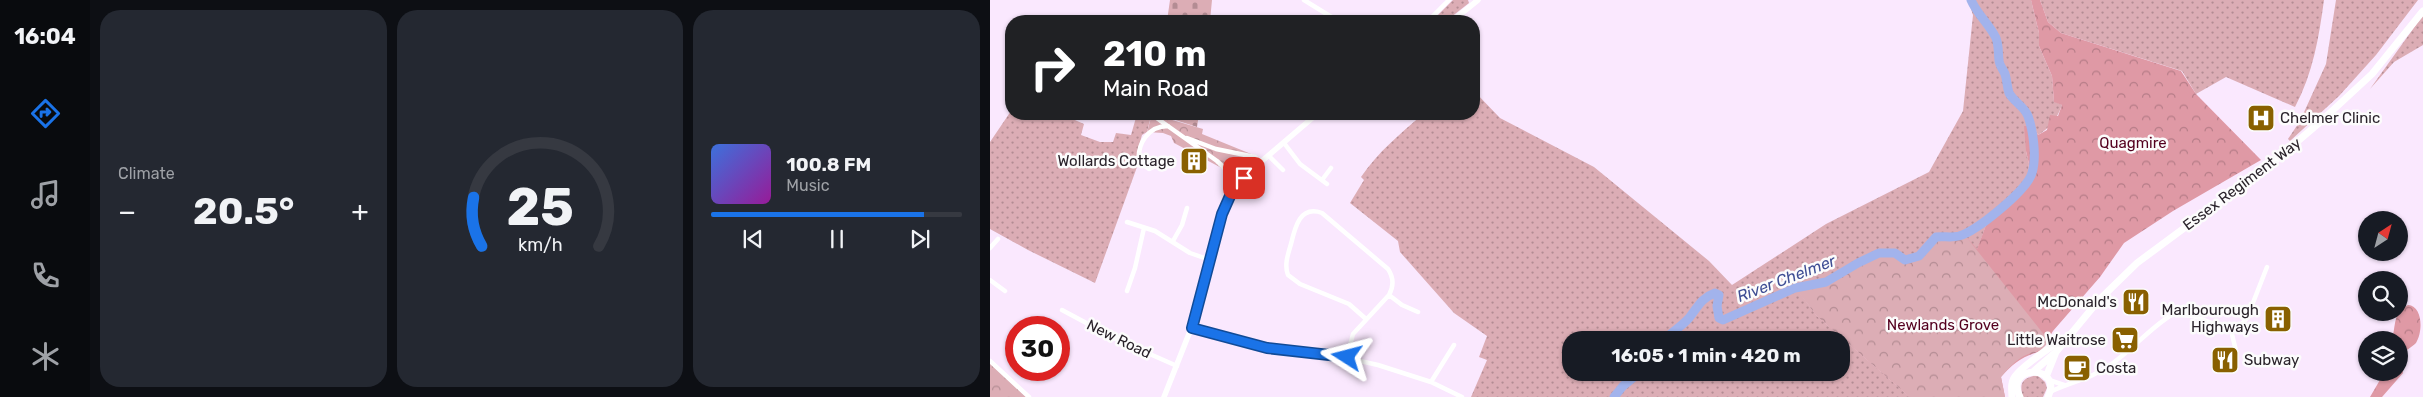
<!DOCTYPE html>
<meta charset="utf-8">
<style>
body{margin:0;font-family:Rubik,sans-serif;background:#242831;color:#f1f3f6;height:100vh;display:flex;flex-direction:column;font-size:19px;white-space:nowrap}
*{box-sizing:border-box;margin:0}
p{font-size:16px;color:#9ea1a6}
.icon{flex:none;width:28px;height:28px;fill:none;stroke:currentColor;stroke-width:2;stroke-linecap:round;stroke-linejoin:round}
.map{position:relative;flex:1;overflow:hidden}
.side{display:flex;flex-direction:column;gap:10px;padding:10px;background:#0d0f14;width:900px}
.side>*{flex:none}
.top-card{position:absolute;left:15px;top:15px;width:475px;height:105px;border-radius:20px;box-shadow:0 1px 4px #0004;background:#202124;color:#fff;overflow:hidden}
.needle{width:32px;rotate:36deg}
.fabs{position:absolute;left:1368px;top:211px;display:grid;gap:10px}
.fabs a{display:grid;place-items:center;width:50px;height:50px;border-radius:50%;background:#171b24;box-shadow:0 1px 4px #0004;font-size:25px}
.speed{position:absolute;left:15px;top:316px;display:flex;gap:10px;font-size:25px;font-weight:700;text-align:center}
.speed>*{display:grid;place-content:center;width:65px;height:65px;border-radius:50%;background:#171b24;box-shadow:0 1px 4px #0004;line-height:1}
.speed .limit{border:8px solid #d22;background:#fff;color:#111}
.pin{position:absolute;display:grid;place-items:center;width:42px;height:42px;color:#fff;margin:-21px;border-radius:10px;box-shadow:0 2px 8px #0006}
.me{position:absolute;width:55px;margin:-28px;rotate:279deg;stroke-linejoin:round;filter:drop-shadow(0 0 4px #0008)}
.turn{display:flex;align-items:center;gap:18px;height:105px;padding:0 15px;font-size:22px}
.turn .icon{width:65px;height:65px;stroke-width:2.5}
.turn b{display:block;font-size:35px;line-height:42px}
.big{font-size:38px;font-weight:700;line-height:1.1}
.side .card{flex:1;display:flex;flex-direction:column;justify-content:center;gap:8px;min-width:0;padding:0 18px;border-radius:20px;background:#242831}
.side .dial{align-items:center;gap:0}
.dial svg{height:130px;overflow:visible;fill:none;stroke:#363941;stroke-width:7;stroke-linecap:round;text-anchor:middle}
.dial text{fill:#f1f3f6;stroke:none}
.song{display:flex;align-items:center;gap:15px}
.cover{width:60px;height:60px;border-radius:8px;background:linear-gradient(135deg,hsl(220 70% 55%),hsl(300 70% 35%))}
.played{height:5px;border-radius:2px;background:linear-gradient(90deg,#1a73e8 85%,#363941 85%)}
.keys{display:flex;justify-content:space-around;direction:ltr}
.heat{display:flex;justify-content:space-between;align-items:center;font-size:28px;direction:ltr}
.side .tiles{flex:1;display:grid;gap:10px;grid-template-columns:repeat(3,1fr)}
.trip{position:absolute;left:572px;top:331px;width:288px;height:50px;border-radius:20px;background:#171b24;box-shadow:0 1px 4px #0004;font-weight:700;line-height:50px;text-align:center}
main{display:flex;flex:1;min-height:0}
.tabs{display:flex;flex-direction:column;width:90px;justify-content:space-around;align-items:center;background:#090b0e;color:#9ea1a6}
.tabs .icon{width:35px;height:35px}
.tabs .on{color:#1a73e8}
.tabs b{font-size:22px;color:#f1f3f6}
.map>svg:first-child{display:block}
</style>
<main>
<nav class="tabs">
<b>16:04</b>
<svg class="icon on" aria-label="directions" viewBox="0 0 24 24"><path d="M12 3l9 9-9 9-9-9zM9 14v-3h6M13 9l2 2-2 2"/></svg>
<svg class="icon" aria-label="music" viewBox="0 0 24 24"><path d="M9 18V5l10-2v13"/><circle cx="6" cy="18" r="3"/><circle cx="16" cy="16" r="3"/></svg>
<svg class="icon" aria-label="phone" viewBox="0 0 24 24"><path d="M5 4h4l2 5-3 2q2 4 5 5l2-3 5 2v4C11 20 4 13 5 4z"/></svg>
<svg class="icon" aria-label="climate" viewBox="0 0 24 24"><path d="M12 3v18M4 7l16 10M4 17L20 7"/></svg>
</nav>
<section class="side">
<div class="tiles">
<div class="card"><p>Climate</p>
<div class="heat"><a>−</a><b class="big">20.5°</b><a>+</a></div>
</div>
<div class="card dial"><svg viewBox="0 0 100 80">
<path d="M14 69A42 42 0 1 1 86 69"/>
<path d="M14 69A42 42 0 0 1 9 39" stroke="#1a73e8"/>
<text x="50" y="56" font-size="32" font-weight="700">25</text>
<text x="50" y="72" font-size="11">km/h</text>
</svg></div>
<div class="card">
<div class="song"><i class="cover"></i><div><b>100.8 FM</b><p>Music</p></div></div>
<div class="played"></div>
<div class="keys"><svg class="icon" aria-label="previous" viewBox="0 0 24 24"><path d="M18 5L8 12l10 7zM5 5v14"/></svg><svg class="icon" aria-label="pause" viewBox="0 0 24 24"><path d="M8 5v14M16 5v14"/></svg><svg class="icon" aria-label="next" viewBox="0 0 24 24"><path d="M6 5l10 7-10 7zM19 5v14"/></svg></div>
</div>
</div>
</section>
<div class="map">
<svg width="1433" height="397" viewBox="0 0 1433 397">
<defs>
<pattern id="grass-dots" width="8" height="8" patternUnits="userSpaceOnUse" patternTransform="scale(1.25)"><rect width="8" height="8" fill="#dcadb5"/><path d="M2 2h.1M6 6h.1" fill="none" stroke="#b38c93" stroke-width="1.8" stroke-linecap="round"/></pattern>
<pattern id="forest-crowns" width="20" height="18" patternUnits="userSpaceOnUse" patternTransform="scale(1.25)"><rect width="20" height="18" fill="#df99a5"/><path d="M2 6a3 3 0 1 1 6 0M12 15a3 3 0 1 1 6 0" fill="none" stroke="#b57c87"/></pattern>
<pattern id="cemetery-stones" width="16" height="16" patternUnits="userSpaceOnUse" patternTransform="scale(1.25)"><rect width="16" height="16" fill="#dcadb5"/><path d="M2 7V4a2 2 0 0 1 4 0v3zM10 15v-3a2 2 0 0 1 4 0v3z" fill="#b38c93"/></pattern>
<pattern id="park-crowns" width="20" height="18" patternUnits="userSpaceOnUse" patternTransform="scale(1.25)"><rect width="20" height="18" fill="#dcadb5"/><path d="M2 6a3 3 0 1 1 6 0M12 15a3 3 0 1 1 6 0" fill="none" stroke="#b38c93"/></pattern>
</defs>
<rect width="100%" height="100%" fill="#fae8fe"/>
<path fill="url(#grass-dots)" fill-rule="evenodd" d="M463,0h15l1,3 -23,18h-14z
M978,0h63l8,33v13l13,30 2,25 8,4c-5,14 -12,23 -24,30l-4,-9 -8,25 3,13 -2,17 -38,36 -12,33 -13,-16 -36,12 -9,10 -7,3 -7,1 -18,-9 -8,2 -21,10 -32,19 -30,6 21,28 93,81h-439l16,-37 -8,-3 8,-21 -33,-23 -54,-61 -2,-11 -48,-38 14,-23 -3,-3c17,-25 39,-43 62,-63h51v-23l26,27 94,49 115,94 23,24 94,-61 103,-52 34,-61 10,-96zM581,340h270v32h-270z
M1050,0h284c-5,37 -11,73 -29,107l-69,-30 -30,17 -14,-23 -121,-38 -13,-11z
M1346,0h82l-42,55 -37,41 -49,45 -2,-2 12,-18 26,-57z
M1433,15v30l-29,17 -24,27z
M21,111v3h58l-1,3 16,7 -3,11 19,7h13l3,-9 15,2 6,-21 14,2 -4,16 -5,3 -5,18v14l-42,116 -67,-33 -38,-21v-87z
M1047,375l8,7 2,6 -4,9h-20c-4,-14 -1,-19 14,-22z"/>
<path fill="url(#forest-crowns)" d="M1041,0h9l8,22 13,11 120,38 15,23 65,66 -88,51 -49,32 -24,34 -47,54 -12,20c-18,5 -28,12 -40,26l4,20h-95l-93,-81 -6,-8 47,-9 -17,-26c13,-8 31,-21 47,-21 8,0 11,6 17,7 13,3 24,-13 31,-21l28,-4 13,15 12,-32 38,-36 2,-17 -3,-13 -2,-25h10l4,9 9,-5 3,-15 8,1 4,-11 -8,-3 -2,-26 -13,-30v-13z
M1418,305c15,1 15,27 8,38 -5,5 -11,7 -15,13l2,17 -21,24h-12l14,-24 15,-1v-32h-7c4,-15 1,-28 16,-35z"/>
<path fill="url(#cemetery-stones)" d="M180,0h42l-2,21h-43z
M167,114h42l-2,13z"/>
<path fill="url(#park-crowns)" d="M162,114l51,15 -1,5 54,22 -21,19 -61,-32 -3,-7 -8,-3 -16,-1z
M974,234l85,107c-9,12 -10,9 -23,14 -11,5 -18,14 -25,22l4,20h-95l-93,-81 -22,-28c10,-3 21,-2 30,-6 20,-9 35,-24 56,-29 13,-4 21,9 33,5 10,-3 14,-14 22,-21z
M0,363l37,34h-37z"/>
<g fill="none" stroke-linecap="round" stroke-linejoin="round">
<path stroke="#a2b3ec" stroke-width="9" d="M674,340c8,-8 18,-14 25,-22 9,-11 12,-20 26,-25l4,2 -2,11 2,12 4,2 72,-32 31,-6 32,-19 21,-10h16l10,7 14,-4 17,-19c8,-1 15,1 23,-1 18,-5 68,-46 73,-63 5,-16 1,-43 -4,-57 -4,-10 -14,-14 -19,-23 -2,-6 -2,-13 -4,-19 -2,-5 -6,-9 -6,-14 -1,-7 0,-14 -3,-22 -7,-14 -19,-24 -25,-38
M624,397l9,-11 17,-14"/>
<path stroke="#fff" stroke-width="4.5" d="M314,0l34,21
M438,21l21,-21
M161,114l66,47 23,22
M197,138l29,11 39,8 6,5
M294,143l16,21 27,20
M279,156l14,14
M169,165l-10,4 -10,-7c-2,-18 9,-36 29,-36
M332,180l9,-12
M137,222l28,9 35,22 20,7
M183,241l9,-16 5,-17
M0,248l8,-9
M0,280l15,11
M137,291l8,-23 9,-40
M399,295l13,10 16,7
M72,310l56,30 59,26
M202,327l75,21 57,5 54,12 53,17 31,15
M1241,330l5,21
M357,357l6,-23 36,-39c5,-9 5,-17 -1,-26l-66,-56c-22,-8 -27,14 -31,31 -3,10 -7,21 -3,31l12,9 49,20 17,15
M0,361l39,36
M1059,380l15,5
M441,382l23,-37
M1060,392c23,-11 42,-13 63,-29 21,-15 38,-36 60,-49l20,2 38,14 7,-2 9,-10 20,-51"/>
<path stroke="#fff" stroke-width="5.5" d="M462,21l26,-21
M174,397l32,-81 24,-95 7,-19 21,-29 69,-59"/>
<path stroke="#fff" stroke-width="7" d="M1022,397c0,-7 -2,-13 2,-19 5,-10 43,-36 53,-41"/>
<path stroke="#fff" stroke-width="7" d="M1044,371l22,-19 43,-52 38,-37 135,-100 47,-40 53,-49 51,-63
M1056,377l10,-25
M1030,397c-17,-33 44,-33 28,0"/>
</g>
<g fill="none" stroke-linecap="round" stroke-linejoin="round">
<defs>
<path id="route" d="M254,178l-14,18 -8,18 -30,114 75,20 80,9"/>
</defs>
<use href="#route" stroke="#114b97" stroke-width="12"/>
<use href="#route" stroke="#1a73e8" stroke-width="9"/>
</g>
<defs>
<symbol id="hospital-square" viewBox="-11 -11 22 22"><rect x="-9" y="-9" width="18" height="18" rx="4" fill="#896000" stroke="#fcfcfc"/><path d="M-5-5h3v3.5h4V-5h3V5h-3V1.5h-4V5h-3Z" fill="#fff"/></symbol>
<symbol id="building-square" viewBox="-11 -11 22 22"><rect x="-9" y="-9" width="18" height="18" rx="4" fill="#896000" stroke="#fcfcfc"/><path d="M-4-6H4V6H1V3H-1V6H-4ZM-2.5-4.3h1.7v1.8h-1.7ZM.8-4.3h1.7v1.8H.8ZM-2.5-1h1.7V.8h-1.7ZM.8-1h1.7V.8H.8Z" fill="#fff"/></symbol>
<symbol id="restaurant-square" viewBox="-11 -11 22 22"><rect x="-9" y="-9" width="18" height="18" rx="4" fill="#896000" stroke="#fcfcfc"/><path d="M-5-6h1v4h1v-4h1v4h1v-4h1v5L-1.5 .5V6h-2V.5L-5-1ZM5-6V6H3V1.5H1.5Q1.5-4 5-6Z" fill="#fff"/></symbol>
<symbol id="supermarket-square" viewBox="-11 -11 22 22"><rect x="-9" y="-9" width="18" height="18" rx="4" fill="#896000" stroke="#fcfcfc"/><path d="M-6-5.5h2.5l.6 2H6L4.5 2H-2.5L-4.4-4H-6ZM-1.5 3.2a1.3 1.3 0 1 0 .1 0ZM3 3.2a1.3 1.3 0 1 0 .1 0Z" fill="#fff"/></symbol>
<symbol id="cafe-square" viewBox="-11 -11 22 22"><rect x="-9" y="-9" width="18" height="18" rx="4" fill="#896000" stroke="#fcfcfc"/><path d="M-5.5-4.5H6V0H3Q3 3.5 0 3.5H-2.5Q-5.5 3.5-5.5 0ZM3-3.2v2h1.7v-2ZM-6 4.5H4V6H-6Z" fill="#fff"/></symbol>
</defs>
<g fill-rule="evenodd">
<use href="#hospital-square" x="1255" y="102" width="32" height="32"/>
<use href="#building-square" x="188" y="145" width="32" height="32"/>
<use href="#restaurant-square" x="1130" y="286" width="32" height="32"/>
<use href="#building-square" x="1272" y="303" width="32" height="32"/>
<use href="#supermarket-square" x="1119" y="324" width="32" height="32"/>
<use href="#restaurant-square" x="1219" y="344" width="32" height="32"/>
<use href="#cafe-square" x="1071" y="352" width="32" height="32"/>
</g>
<g text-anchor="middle" stroke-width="5" stroke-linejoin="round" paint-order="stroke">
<g font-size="15" fill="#2a232b" stroke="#fcfcfc" text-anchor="end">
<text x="1290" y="123" text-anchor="start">Chelmer Clinic</text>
<text x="185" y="166">Wollards Cottage</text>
<text x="1127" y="307">McDonald's</text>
<text x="1269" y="315">Marlbourough<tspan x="1269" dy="17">Highways</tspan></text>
<text x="1116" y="345">Little Waitrose</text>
<text x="1254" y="365" text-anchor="start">Subway</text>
<text x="1106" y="373" text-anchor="start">Costa</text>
</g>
<g font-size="15" fill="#54001f" stroke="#fcfcfc">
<text x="1143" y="148">Quagmire</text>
<text x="953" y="330">Newlands Grove</text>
</g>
<g font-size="15" fill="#2a232b" stroke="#fcfcfc">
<text transform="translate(1252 184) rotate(-37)" y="5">Essex Regiment Way</text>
<text transform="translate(129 339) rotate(26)" y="5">New Road</text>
</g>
<g font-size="16" font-style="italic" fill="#3f4e94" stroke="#fcfcfc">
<text transform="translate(796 278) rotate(-21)" y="6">River Chelmer</text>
</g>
</g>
</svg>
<div class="fabs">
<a><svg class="needle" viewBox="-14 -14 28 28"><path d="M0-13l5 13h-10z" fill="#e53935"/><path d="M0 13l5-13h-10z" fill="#9ea1a6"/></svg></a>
<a><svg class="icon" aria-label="search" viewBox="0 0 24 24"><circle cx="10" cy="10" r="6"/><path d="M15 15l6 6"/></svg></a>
<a><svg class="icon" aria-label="layers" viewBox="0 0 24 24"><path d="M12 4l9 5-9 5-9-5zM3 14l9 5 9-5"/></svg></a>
</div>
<div class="speed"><div class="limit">30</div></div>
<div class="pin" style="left:254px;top:178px;background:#d93025"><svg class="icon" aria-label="arrive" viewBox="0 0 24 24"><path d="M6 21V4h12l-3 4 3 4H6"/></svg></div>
<svg class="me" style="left:357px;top:357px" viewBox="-20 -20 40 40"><path d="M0-17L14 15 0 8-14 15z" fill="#1a73e8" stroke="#fff" stroke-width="4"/></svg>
<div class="trip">16:05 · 1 min · 420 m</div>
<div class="top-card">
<div class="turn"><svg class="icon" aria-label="right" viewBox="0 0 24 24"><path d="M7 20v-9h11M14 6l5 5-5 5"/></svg><div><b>210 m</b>Main Road</div></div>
</div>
</div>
</main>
